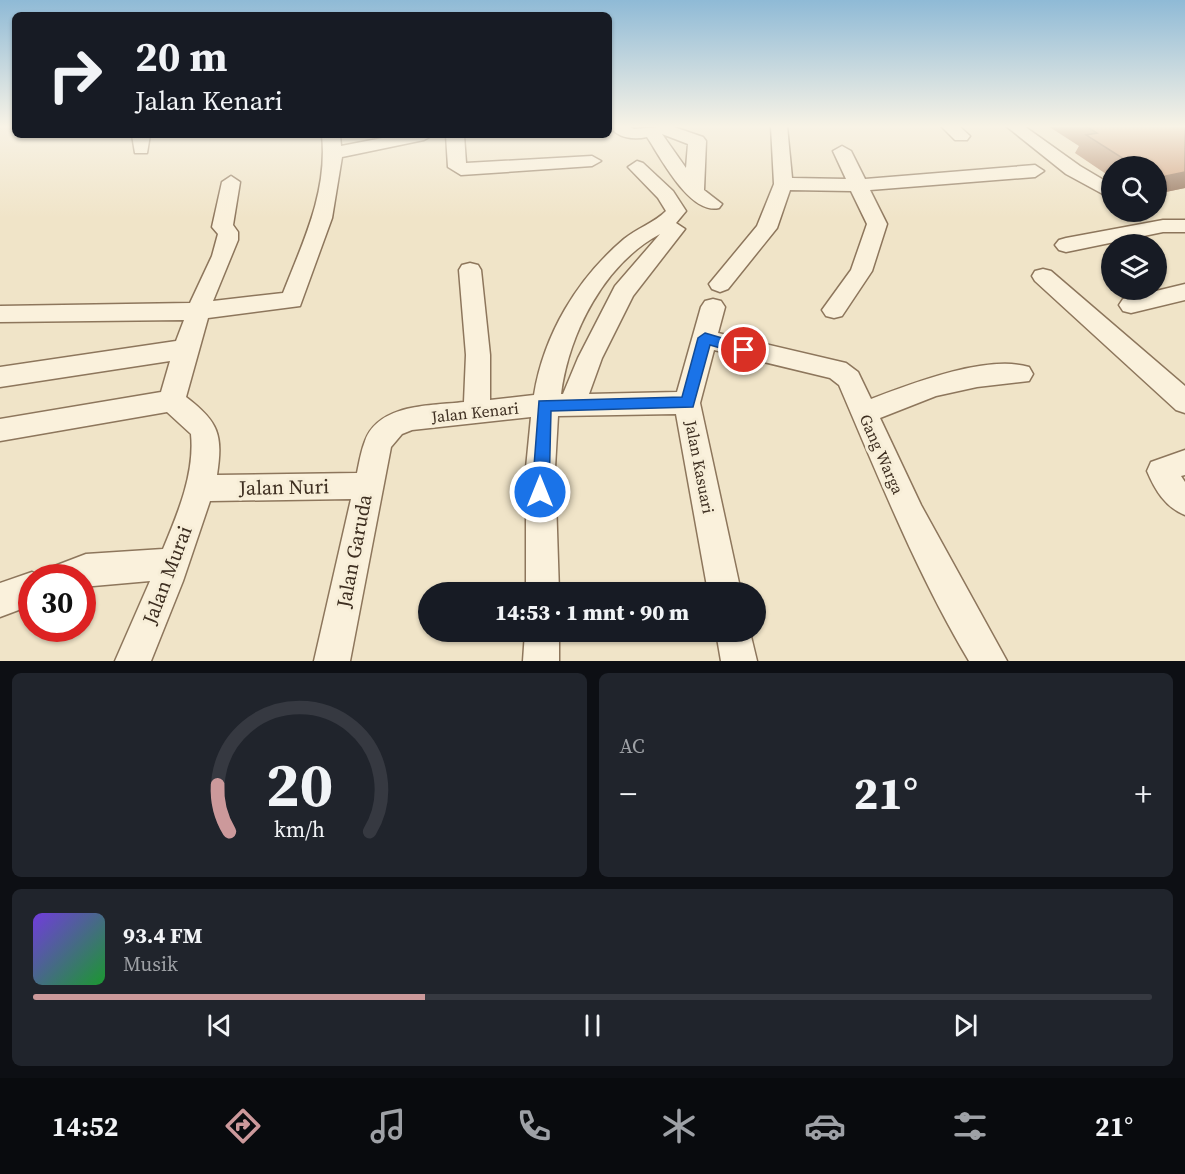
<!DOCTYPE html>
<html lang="id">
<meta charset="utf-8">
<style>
body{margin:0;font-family:"Source Serif 4",serif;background:#20242c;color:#f1f3f6;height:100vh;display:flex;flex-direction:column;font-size:22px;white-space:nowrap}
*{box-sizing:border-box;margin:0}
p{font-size:20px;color:#9ea1a6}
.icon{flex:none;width:33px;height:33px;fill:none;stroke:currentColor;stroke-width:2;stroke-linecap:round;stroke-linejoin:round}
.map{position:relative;height:661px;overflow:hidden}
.panel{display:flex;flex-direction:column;gap:12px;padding:12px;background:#0d0f14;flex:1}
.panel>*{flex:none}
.guide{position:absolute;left:12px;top:12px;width:600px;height:126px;border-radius:9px;box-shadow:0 2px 4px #0004;background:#171b24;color:#f1f3f6;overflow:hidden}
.controls{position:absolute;left:1101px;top:156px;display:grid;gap:12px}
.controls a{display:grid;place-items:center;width:66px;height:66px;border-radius:50%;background:#171b24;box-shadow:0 2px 4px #0004;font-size:30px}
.speed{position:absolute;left:18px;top:564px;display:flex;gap:12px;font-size:30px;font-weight:700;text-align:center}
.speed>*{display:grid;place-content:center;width:78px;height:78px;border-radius:50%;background:#171b24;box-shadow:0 2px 4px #0004;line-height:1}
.speed .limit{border:9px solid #d22;background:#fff;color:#111}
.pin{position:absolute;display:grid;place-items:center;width:51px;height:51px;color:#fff;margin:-26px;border:3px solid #fff;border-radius:50%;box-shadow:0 2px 6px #0007}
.me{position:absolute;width:66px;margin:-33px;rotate:0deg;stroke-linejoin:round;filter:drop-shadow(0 0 4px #0008)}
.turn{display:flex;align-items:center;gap:21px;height:126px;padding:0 24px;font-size:27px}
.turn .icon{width:78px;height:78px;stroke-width:2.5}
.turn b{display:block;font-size:42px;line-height:51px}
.big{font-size:45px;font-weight:800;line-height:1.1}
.panel .widget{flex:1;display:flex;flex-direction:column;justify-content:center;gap:9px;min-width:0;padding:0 21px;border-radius:9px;background:#20242c}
.panel .dial{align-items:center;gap:0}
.dial svg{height:156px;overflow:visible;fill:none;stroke:#363941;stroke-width:7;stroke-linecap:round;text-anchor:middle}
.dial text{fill:#f1f3f6;stroke:none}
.song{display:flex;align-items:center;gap:18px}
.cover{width:72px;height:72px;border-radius:9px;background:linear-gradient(135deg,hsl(260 70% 55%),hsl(130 70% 35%))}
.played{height:6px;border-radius:3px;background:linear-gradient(90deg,#cc999b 35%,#363941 35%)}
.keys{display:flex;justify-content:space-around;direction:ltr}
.heat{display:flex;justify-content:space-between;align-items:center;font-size:33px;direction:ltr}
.panel .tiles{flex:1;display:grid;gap:12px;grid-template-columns:1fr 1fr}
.widget:last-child{grid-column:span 2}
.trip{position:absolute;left:418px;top:582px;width:348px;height:60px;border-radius:30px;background:#171b24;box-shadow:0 2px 4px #0004;font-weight:800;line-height:60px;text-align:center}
.tabs{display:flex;height:96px;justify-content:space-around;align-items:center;background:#090b0e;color:#9ea1a6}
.tabs .icon{width:42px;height:42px}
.tabs .selected{color:#cc999b}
.tabs b{font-size:27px;color:#f1f3f6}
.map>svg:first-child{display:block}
</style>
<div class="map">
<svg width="1185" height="661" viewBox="0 0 1185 661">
<rect width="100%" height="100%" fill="#f0e4c8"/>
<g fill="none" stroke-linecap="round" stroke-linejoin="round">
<defs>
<path id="minor" d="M610,126h18l6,3 37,-3 32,11 3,4 -2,49 18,14 -3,4c-29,7 -58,-50 -72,-71 -14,3 -30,1 -37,-11zM662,134l26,10 -2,24z
M771,126h16l5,52 54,1 -13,-28 9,-5 9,5 14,28 170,-14 9,6 -9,6 -165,13 17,34 -15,47 -30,45 -8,2 -8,-2 -4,-6 29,-40 16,-46 -16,-33 -61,-1 -13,38 -49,61 -8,3 -8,-3 -3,-5 48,-58 17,-42z
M941,126h18l11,10 -3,4h-12z
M1006,126h18l56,40 32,19v14l-46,-25z
M132,135h18l-3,18h-12z
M322,135h18l1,11 57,-11h35l-9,5 -82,17 -10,61 -32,88 -92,12 -22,79c33,25 37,38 31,78l140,-2c2,-10 4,-22 8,-32 14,-38 66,-35 99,-39l2,-47 -7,-85 3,-5 8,-2 8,2 3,5 9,85v45l44,-5c10,-61 43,-116 90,-156 13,-11 30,-16 42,-28l-8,-13 -30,-31 9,-6 6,2 30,28 13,20 -10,12 9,6 -52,67 -31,62 -13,36 88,-2 24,-85 4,-6 8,-2 8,2 4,6 -7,26 128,30 12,9 13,27c40,-15 116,-45 158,-32l4,7 -4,7 -52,6 -41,9 -56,22 41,87 86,156h-38c-52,-87 -90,-183 -130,-276l-9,-7 -116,-28 -14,53 41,189h-33l-32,-178 -118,2 -3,52 4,124h-33v-124l5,-51 -119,13 -10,4 -11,13 -41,214h-36l37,-162 -141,2 -27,80 -32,80h-36l35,-80 -68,6v-9h-34l4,-11 34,-13 77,-5c15,-36 32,-76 28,-115l-24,-22 -167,29v-22l161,-27 9,-31 -170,26v-20l176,-26 8,-21 -184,2v-16l190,-3 22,-47 6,-22 -6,-7 10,-45 9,-6 9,6 -7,43 5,7v8l-25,61 70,-8c20,-51 45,-102 39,-158zM660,234l-45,52 -37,72 -15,36h-2c8,-61 43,-130 99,-160z
M446,135h18l2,28 126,-7 9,5 -9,5 -131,9 -13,-8z
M1163,220h22v12h-22l-97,20 -7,-2 -4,-5 4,-5 7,-2z
M1043,269l8,2 134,115v27l-9,-3 -141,-129 -3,-5 3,-5z
M1185,284v16l-54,13 -8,-2 -4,-6 4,-6z
M1185,450v25l-4,1 4,6v33c-20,-8 -30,-25 -38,-44l4,-9z
M32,572l12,6h-12v27l-32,12v-34z
M525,632h34v29h-36z
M716,632h34l7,29h-36z"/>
</defs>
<use href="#minor" stroke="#8d765c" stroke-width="3"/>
<use href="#minor" fill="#faf1dc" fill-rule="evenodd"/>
</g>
<path fill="#b2896c" d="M1048,126h137v62l-29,6v-28h-44v12l-37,-25 4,-7z"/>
<path fill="#916f58" d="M1185,172v16l-29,6v-16z"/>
<path fill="#cf9f7d" stroke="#916f58" stroke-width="1.5" d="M1086,126h99v46l-29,6v-12h-21l-49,-31 11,-2z"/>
<linearGradient id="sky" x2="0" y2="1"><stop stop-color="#8fbad6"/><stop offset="0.58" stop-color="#f8f3e6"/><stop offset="1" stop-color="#f8f3e6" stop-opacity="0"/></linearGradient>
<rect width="1185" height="218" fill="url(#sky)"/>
<path fill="#1a73e8" stroke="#114b97" stroke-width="1.5" d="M705,333l44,13 2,4 -7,5 -34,-10 -17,62 -142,4 -2,81 -3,5 -6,2 -6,-2 -2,-5 7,-91 143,-4 16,-59z"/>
<g text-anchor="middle" stroke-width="6" stroke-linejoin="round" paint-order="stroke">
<g font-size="16" fill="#3d2e20" stroke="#f7eed8">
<text transform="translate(475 412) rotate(-6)" y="6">Jalan Kenari</text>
<text transform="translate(882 454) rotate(66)" y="6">Gang Warga</text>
<text transform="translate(700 467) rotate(79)" y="6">Jalan Kasuari</text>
</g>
<g font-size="20" fill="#3d2e20" stroke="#f7eed8">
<text transform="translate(284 487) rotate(-1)" y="7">Jalan Nuri</text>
<text transform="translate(354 551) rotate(-79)" y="7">Jalan Garuda</text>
<text transform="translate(167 575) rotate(-69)" y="7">Jalan Murai</text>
</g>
</g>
</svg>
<div class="controls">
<a><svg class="icon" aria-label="search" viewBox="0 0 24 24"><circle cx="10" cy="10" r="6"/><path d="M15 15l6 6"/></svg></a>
<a><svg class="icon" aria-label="layers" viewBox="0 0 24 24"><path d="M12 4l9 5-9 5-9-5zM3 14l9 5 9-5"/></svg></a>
</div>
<div class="speed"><div class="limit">30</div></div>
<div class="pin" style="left:744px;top:350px;background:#d93025"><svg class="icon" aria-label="arrive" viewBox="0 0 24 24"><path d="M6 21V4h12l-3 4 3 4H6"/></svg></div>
<svg class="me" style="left:540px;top:492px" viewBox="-20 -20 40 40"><circle r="17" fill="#1a73e8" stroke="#fff" stroke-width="3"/><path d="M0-11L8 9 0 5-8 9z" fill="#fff"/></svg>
<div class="trip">14:53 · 1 mnt · 90 m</div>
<div class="guide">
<div class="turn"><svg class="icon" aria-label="right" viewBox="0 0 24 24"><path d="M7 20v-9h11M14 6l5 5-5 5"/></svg><div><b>20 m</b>Jalan Kenari</div></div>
</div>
</div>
<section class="panel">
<div class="tiles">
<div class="widget dial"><svg viewBox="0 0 100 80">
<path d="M14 69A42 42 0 1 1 86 69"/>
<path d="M14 69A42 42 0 0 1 8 45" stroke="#cc999b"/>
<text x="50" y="56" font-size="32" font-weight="700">20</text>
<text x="50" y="72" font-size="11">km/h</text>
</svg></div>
<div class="widget"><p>AC</p>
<div class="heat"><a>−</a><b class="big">21°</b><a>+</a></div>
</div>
<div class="widget">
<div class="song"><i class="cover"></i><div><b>93.4 FM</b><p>Musik</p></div></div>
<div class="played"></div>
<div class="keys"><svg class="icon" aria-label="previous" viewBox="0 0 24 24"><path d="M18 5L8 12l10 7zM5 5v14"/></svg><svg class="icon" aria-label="pause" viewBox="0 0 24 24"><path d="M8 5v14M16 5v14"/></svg><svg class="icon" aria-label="next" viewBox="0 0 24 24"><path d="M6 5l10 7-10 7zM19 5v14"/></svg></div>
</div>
</div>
</section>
<nav class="tabs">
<b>14:52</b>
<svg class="icon selected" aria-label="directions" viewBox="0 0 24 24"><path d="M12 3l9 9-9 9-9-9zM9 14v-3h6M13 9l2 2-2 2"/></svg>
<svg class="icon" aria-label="music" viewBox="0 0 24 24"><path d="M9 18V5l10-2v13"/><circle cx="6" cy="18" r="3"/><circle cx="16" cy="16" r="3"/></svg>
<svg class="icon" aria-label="phone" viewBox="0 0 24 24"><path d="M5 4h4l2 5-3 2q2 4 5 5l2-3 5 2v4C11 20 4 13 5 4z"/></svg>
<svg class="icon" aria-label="climate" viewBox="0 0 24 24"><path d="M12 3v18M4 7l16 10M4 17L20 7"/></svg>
<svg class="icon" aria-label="car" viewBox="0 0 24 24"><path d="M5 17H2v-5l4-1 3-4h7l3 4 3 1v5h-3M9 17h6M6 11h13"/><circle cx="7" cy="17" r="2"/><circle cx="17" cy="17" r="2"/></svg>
<svg class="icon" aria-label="filters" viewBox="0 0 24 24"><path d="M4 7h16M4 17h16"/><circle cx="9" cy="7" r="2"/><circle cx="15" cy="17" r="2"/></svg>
<b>21°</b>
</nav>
